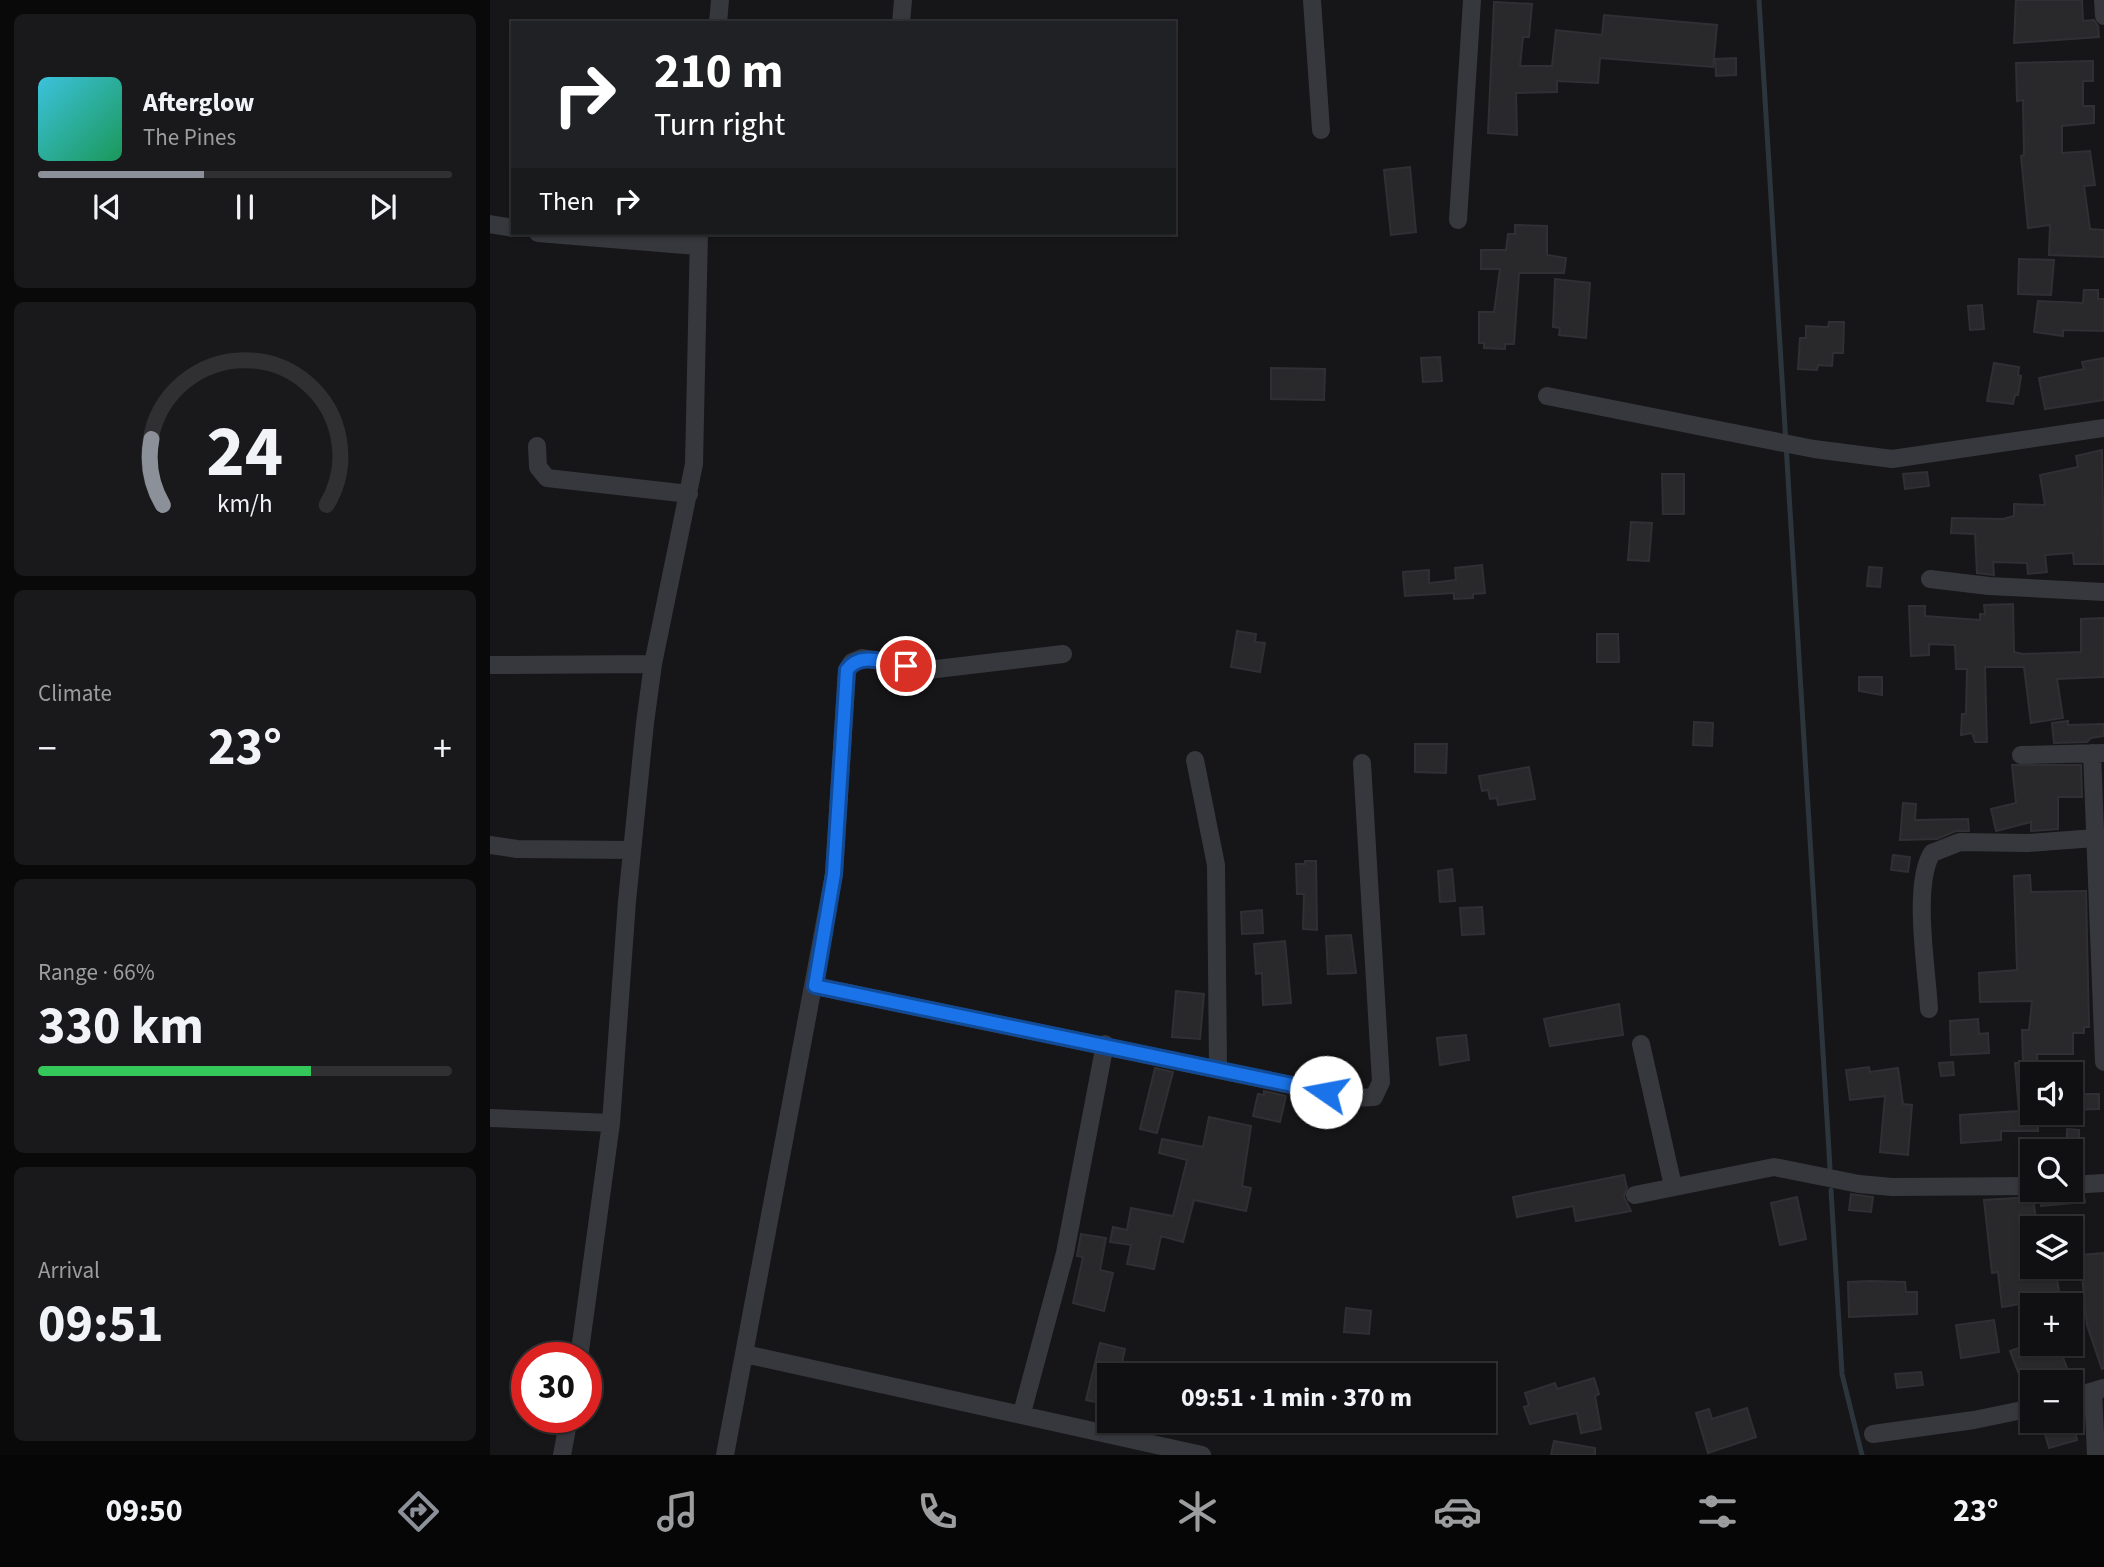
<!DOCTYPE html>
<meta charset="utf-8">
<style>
body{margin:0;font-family:"Source Sans 3",sans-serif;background:#19191b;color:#f1f3f6;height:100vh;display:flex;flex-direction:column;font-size:26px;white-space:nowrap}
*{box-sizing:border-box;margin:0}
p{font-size:23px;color:#9c9d9f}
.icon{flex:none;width:38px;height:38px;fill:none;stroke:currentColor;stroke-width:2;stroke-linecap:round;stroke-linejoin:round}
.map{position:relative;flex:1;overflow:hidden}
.drawer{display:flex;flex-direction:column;gap:14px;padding:14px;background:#09090a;width:490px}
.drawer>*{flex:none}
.guide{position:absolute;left:21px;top:21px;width:665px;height:214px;border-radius:0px;box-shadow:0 2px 5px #0004,0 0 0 2px #303032;background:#202124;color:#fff;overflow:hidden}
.controls{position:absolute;left:1530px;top:1062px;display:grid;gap:14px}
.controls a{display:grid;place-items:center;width:63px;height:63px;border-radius:0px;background:#101012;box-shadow:0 2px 5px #0004,0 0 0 2px #303032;font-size:35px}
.speed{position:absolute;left:21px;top:1342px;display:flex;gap:14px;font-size:35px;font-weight:700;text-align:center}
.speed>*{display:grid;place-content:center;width:91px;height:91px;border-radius:50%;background:#101012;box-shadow:0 2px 5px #0004,0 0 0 2px #303032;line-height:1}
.speed .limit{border:10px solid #d22;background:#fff;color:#111}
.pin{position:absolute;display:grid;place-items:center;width:60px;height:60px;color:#fff;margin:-30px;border:4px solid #fff;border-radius:50%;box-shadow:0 2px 7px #0007}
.me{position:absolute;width:77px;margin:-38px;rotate:282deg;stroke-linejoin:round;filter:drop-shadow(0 0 5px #0008)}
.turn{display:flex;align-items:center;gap:24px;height:147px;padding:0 28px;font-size:32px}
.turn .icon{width:91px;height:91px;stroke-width:2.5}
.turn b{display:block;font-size:49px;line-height:60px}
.then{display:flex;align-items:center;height:66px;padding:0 28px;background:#0003;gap:14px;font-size:26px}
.big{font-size:52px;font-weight:700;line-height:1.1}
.drawer .widget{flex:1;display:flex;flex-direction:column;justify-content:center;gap:10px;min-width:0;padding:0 24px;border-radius:10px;background:#19191b}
.drawer .dial{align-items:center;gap:0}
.dial svg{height:182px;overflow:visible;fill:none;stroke:#303032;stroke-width:7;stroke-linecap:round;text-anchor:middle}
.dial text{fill:#f1f3f6;stroke:none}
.song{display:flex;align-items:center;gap:21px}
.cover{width:84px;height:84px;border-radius:10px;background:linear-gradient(135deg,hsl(190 70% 55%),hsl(150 70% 35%))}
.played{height:7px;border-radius:4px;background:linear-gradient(90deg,#8c9099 40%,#303032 40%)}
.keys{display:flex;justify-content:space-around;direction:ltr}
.heat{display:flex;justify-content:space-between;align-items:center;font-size:38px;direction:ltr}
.charge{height:10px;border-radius:5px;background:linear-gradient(90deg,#34c759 66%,#303032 0)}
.trip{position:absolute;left:607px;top:1363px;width:399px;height:70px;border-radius:0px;background:#101012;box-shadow:0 2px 5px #0004,0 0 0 2px #303032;font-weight:700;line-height:70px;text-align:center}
.dock{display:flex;height:112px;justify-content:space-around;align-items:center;background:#060607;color:#9c9d9f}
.dock .icon{width:49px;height:49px}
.dock .on{color:#8c9099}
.dock b{font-size:32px;color:#f1f3f6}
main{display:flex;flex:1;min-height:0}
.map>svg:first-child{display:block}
</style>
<main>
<section class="drawer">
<div class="widget">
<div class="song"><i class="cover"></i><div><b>Afterglow</b><p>The Pines</p></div></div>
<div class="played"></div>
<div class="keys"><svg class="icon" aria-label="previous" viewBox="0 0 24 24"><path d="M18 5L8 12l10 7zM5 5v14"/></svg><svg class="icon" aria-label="pause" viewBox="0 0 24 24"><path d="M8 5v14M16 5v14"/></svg><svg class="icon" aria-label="next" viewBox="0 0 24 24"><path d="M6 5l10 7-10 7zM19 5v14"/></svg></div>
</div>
<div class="widget dial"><svg viewBox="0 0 100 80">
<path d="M14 69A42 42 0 1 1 86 69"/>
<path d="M14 69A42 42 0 0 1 9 40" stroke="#8c9099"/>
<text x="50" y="56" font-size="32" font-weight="700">24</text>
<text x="50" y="72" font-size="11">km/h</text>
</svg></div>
<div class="widget"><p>Climate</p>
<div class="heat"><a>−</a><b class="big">23°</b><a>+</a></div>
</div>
<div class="widget"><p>Range · 66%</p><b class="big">330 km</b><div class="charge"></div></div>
<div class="widget"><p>Arrival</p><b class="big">09:51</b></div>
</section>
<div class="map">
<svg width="1614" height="1455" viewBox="0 0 1614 1455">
<rect width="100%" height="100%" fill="#161618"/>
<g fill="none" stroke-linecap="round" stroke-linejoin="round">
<path stroke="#2c353c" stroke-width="5" d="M1269,0l71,1168
M1341,1190l11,184 20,81"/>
</g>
<path fill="#29292c" stroke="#303034" stroke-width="2" d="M1526,0h66l1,21 11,-1 4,6 1,11 -85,6z
M1004,2l38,2 -3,33h-6l-3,29h32l4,-36 46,5 2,-20 113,10 -4,42 -113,-9 -2,25 -41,-2v11l-41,1 1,42 -29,-2z
M1246,58v17l-20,1 -1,-17z
M1603,61v20h-10v25h11v17l-32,3v27l28,-2 5,34 -11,1 6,43 14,1v27l-55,-2 1,-30 -22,3 -7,-72 3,-1 -1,-55 -6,1 -1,-38z
M920,167l6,65 -25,3 -7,-65z
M1025,225l32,1v29l19,3 -2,15h-45l-5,71h-9v5l-21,-1v-5h-5v-31h15l6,-43h-19v-19h25l2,-16h7z
M1529,259l35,1 -3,35 -33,-1z
M1065,279l35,4 -4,55 -27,-3 1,-7 -7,-1z
M1594,290h14v9h6v32l-41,-1v6l-29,-4 4,-31 45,2z
M1492,305l2,24 -14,1 -2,-24z
M1339,322h15l-1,31h-10l-1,13 -14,-1 -1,5 -19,-1 2,-31h6v-12l22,1z
M950,357l2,24 -19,1 -2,-24z
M1614,358v42l-59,9 -6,-31 45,-9 -2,-7z
M1504,363l25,4 -1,8 3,1 -3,19h-3l-2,9 -26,-3z
M781,368l54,1 -1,31 -53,-1z
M1612,450l2,114h-30l-1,-11 -28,2 2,17 -19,2 -1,-11 -34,-1 1,13 -17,-2 -2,-39 -24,-1 1,-15 51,1 11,-3v-12l31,1 -5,-30 38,-8 -2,-11z
M1437,472l2,14 -24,3 -2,-15z
M1172,474h22v40h-21z
M1141,522l21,1 -3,38 -21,-1z
M992,565l3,28 -12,1v4l-19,1v-6l-49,3 -2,-24 26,-2v13l27,-3 -1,-12z
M1379,567l13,1 -2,19 -13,-1z
M1523,604l1,48 9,2 58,-2v-33l23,-1v59l-47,2 6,39 -32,5 -7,-56h-39l2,75h-12l-3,-9 -11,2 1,-21h4l1,-45h-11l-1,-24 -26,-1v11l-18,1 -2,-50h16v10l55,4v-6h5l-1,-9z
M747,631l19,3 -1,8 10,1 -5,29 -29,-5z
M1107,634h21l1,28h-22z
M1369,677h23v18l-23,-4z
M1578,721v4l36,-1v12l-13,2 -4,4 -33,1 -2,-20z
M1204,722l19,1 -1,23 -19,-1z
M925,744h32l-1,29 -31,-1z
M1522,765h69l1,32h-24v32l-27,2v-9l-35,9 -5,-22 25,-6z
M1039,767l6,32 -37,6 -1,-7 -7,1 -2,-9 -6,1 -3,-15z
M1413,803l13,1 -1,16 53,-1 1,12h-13l-19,8 -37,1z
M1403,855l17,2 -2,15 -17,-2z
M815,861h11l1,69 -14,-1 1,-35h-7l-1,-30h9z
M962,869l3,32 -15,1 -2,-31z
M1540,875l1,17 55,-1 3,136h-5v6h-11v21h-36l1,20h-6v39h6v18h-37v9l-40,3 -1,-28 59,-4 -4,-48h8l-1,-33h7l3,-29 -52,1 -1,-29 38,-3 -3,-94z
M992,907l2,27 -22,1 -2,-27z
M772,910l1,23 -21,1 -1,-22z
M861,935l5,38 -28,1 -2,-38z
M795,941l6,62 -28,2 -1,-32 -6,1 -2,-30z
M686,991l28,3 -4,45 -28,-2z
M1129,1004l4,31 -73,11 -6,-27z
M1488,1019l1,15 9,-1 1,20 -38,2 -1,-34z
M976,1035l3,25 -29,5 -3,-27z
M1463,1062l1,13 -13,1 -2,-13z
M1379,1067l1,5 28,-4 5,36 9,1 -4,50 -28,-3 5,-56 -35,4 -4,-30z
M665,1068l18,4 -16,61 -17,-4z
M774,1091l22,5 -6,26 -27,-6 5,-22 6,1z
M1580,1094h29v15l-29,1z
M719,1117l42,9 -9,60 9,2 -5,23 -52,-11 -11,42 -22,-6 -7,33 -27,-5 4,-19 -21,-3 3,-15 14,3 4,-22 42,8 14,-56 -28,-7 3,-14 41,8z
M1577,1129l12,1v18h-12z
M1134,1175l3,13 -3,9 7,14 -55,10 -3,-15 -56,11 -4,-20z
M1571,1192l9,4h14l1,6 -44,4 -1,-12z
M1361,1194l22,3 -2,15 -22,-2z
M1307,1197l9,42 -26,6 -9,-42z
M1543,1197l4,31h-5v49l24,-4 4,24 -58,10 -4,-35 -6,1 -8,-73z
M591,1234l25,4 -6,32 13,3 -9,38 -31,-8 10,-46 -6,-1z
M1614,1253v115l-2,1 -15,-44 -7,-70z
M1380,1281l35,1 1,10h11v22l-68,3 -1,-35z
M856,1308l25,3 -2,23 -25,-2z
M1504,1320l5,32 -38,6 -5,-33z
M610,1343l25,6 -6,27h-9v29l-24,-5z
M1540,1344l2,5 26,-5 14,38h-40l-2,-3 -8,3 -12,-31z
M1431,1372l2,13 -26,3 -2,-14z
M1104,1378l5,16 -4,2 6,33 -20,4 -4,-20 -47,11 -6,-17 5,-2 -4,-12 30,-10 2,6z
M1257,1408l9,29 -48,16 -12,-40 13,-4 3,10z
M1562,1421h21l4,19 -28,8 -7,-24z
M1064,1441l41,7v7h-44z"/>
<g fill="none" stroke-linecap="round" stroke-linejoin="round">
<path stroke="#37383d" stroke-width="18" d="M822,0l9,130
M1613,0l1,16
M228,23l2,-23
M411,23l2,-23
M968,220l14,-220
M0,224l23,4
M48,233l159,13
M1057,396l267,53 78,10 212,-31
M47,446l1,21 9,11 142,16
M1440,579l59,7 115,6
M0,665l163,-1
M1602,753l12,309
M1531,755l83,-2
M705,760l21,105 2,203
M0,845l27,4 115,1
M325,986l538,112 21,-1 7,-15 -19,-319
M1439,1009c-2,-39 -17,-124 3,-156l28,-11 68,1 67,-5
M1151,1044l32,142
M0,1118l121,5
M1580,1185l34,-2
M1145,1195l139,-28 85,17 33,3 140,-1
M255,1354l457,101
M89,1358l32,-235 16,-222 18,-178 8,-59 41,-200 5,-231
M1603,1391l3,64
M1580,1398l34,-10
M532,1413l43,-160 40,-209
M1383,1434l101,-14 58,-12
M72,1455l7,-37
M235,1455l109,-581 13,-204 5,-8 10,-4 66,12 135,-16"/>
</g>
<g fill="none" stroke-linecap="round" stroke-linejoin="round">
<defs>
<path id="route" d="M416,666c-20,-3 -46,-15 -59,4l-13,204 -19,112 511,106"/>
</defs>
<use href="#route" stroke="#114b97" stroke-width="18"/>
<use href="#route" stroke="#1a73e8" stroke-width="12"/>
</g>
</svg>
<div class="controls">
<a><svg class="icon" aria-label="sound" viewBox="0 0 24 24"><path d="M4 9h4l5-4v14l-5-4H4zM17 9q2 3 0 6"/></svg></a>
<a><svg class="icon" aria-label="search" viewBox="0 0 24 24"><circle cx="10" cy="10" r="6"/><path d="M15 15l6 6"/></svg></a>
<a><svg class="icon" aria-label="layers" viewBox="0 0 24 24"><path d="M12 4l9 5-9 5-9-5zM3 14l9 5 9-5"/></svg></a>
<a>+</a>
<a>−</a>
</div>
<div class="speed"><div class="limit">30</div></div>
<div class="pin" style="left:416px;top:666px;background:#d93025"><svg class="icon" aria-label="arrive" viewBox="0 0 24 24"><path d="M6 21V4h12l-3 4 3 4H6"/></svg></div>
<svg class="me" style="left:836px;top:1092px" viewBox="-20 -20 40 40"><circle r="19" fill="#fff"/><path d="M0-13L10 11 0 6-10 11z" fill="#1a73e8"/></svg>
<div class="trip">09:51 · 1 min · 370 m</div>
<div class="guide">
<div class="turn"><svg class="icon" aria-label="right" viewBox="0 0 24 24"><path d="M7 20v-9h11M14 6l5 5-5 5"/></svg><div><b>210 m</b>Turn right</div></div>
<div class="then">Then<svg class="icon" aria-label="right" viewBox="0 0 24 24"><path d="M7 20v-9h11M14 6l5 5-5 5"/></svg></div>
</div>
</div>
</main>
<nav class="dock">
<b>09:50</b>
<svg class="icon on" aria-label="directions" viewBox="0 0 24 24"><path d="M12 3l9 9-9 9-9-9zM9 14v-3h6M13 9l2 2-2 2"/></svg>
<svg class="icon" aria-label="music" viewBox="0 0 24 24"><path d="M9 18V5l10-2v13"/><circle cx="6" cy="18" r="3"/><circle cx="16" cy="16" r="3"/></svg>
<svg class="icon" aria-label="phone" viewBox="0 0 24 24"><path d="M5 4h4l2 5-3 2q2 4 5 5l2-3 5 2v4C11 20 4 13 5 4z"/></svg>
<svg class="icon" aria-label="climate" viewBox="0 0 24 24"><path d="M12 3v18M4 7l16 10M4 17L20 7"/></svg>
<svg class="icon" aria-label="car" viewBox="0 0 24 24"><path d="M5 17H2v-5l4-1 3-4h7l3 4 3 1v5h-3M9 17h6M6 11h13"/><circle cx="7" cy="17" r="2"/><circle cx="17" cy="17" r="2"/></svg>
<svg class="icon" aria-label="filters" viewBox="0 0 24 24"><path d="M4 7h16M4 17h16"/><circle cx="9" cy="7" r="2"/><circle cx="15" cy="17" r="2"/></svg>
<b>23°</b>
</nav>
